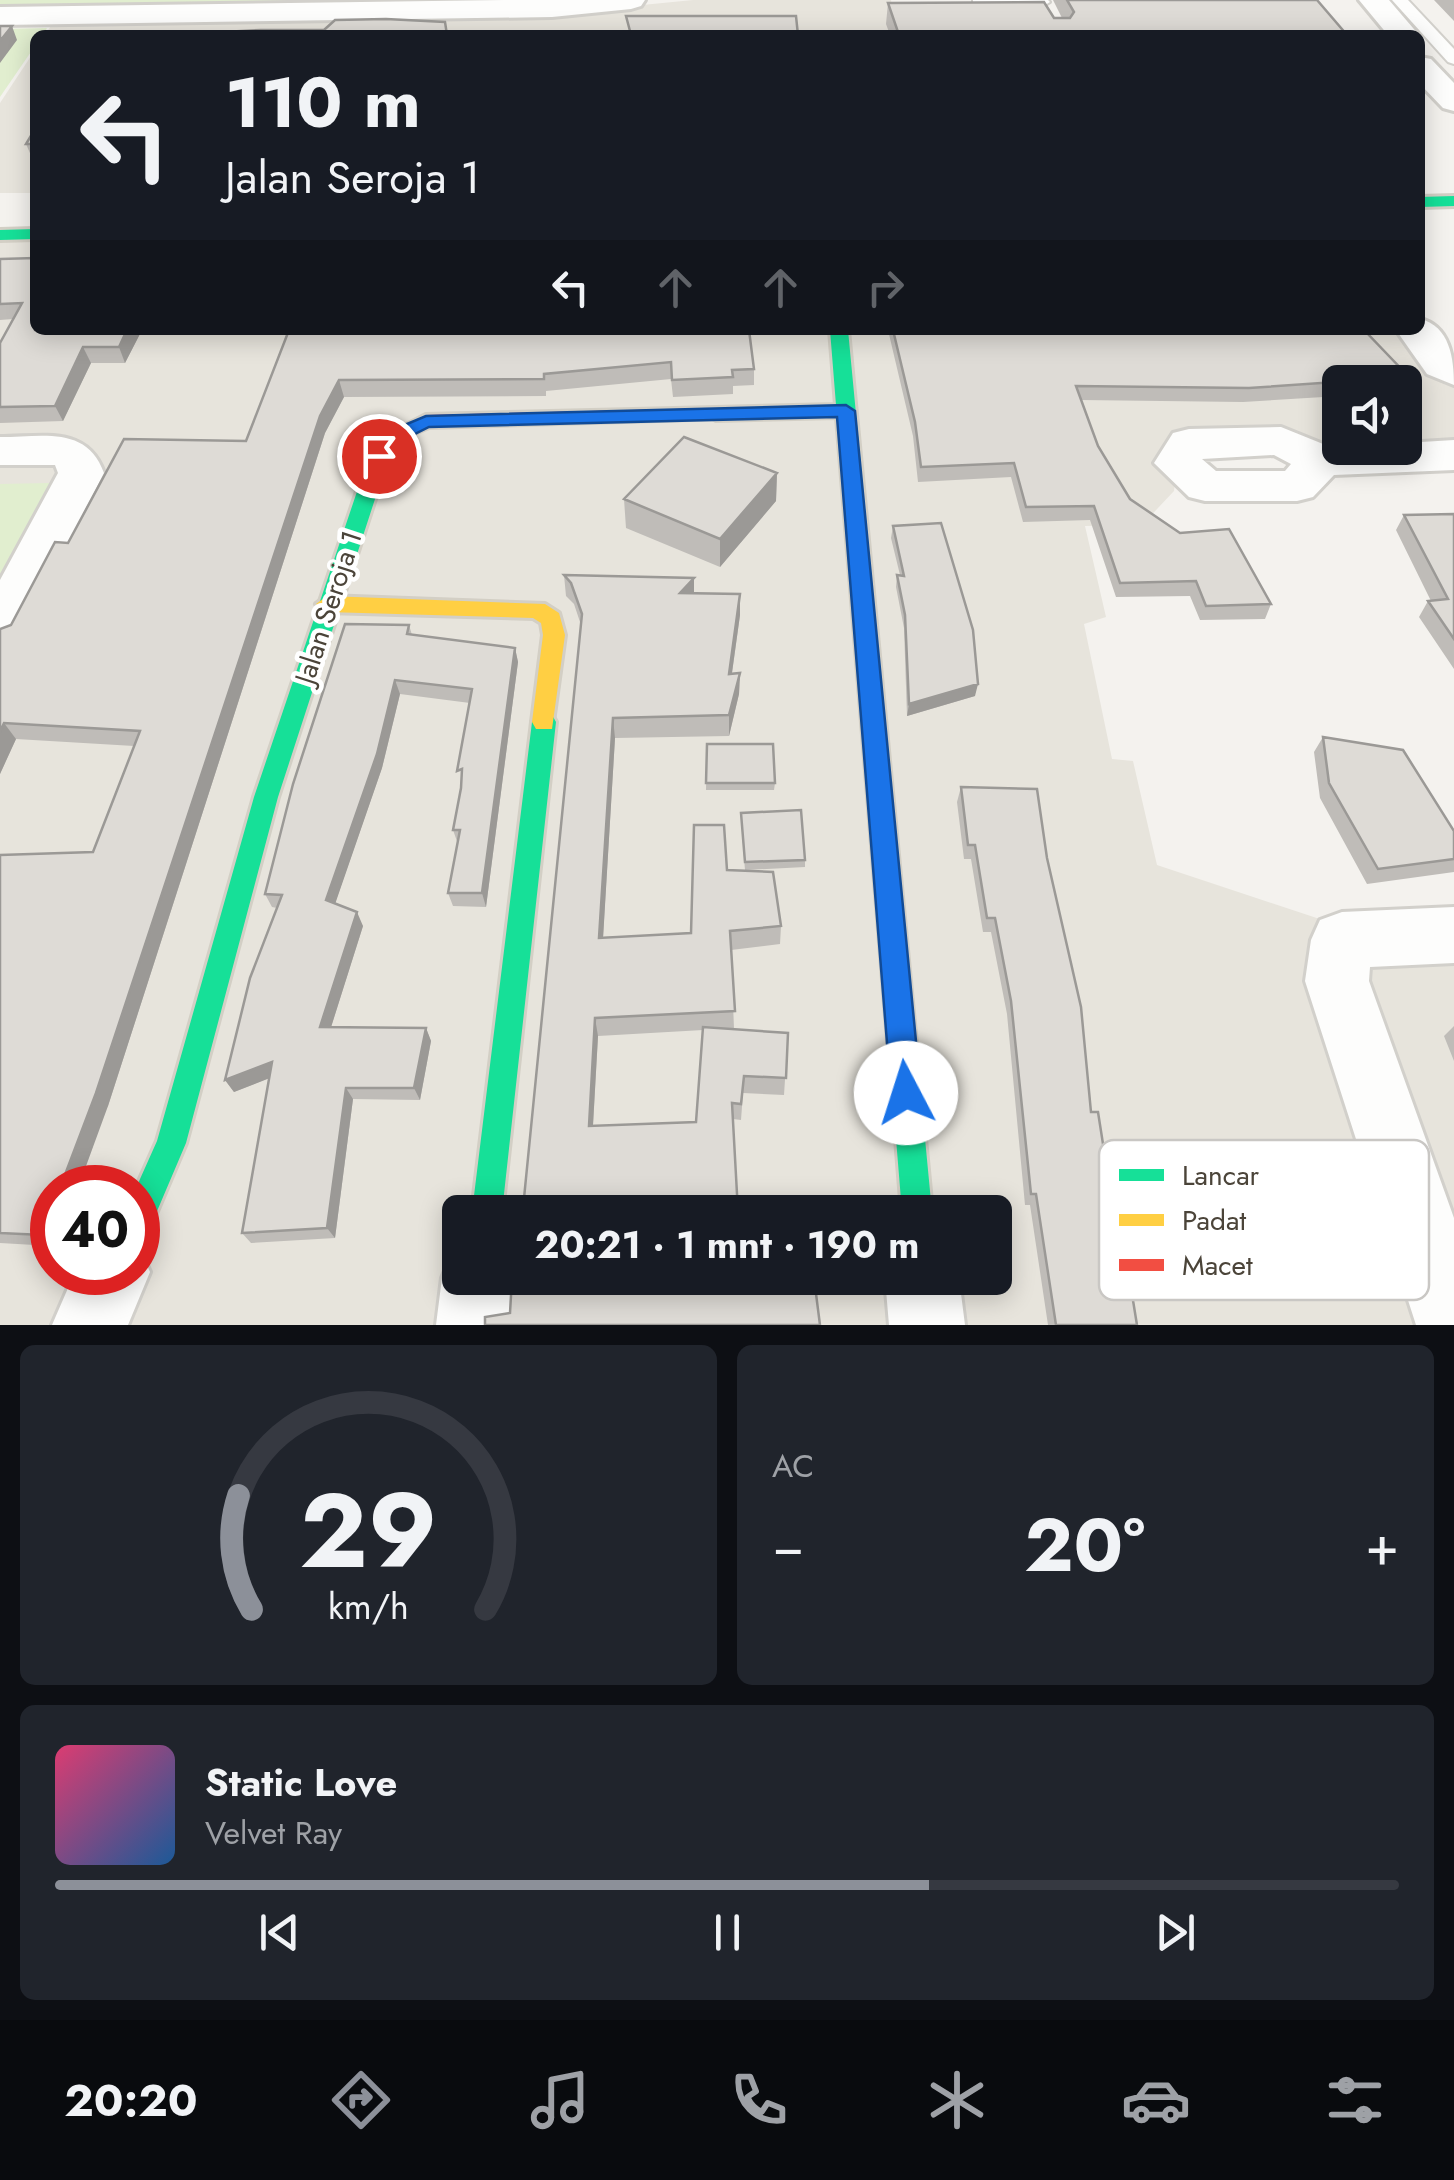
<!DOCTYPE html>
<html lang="id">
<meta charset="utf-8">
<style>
body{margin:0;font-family:Jost,sans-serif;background:#20242c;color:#f1f3f6;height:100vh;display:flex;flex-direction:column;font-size:38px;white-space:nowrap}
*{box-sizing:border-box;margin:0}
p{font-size:32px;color:#9ea1a6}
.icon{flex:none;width:55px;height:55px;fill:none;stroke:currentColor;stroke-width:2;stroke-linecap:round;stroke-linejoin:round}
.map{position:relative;height:1325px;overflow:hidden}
.sheet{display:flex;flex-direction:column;gap:20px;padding:20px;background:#0d0f14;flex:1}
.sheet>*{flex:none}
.hud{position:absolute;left:30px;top:30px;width:1395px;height:305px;border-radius:15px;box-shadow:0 5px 25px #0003;background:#171b24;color:#f1f3f6;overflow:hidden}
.controls{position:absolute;left:1322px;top:365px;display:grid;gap:20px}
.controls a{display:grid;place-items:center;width:100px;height:100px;border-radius:15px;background:#171b24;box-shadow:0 5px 25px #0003;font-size:50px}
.speed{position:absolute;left:30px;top:1165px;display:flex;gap:20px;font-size:50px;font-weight:700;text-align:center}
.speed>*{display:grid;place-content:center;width:130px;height:130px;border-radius:50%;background:#171b24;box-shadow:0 5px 25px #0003;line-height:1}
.speed .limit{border:15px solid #d22;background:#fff;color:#111}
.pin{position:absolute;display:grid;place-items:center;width:85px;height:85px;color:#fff;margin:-42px;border:5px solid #fff;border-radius:50%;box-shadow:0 2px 10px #0007}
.me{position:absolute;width:110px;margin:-55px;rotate:355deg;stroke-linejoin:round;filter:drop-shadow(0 0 8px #0008)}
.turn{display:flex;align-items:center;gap:35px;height:210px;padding:0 30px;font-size:45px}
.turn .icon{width:130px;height:130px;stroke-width:2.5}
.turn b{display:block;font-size:70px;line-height:85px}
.lanes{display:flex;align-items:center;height:95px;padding:0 30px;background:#0003;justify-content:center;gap:50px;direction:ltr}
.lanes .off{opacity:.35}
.big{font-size:75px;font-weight:700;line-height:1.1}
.sheet .tile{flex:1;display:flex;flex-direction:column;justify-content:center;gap:15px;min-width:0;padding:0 35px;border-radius:15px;background:#20242c}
.sheet .dial{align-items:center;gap:0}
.dial svg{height:260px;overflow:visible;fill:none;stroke:#363941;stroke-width:7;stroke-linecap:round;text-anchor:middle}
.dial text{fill:#f1f3f6;stroke:none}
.song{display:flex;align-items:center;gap:30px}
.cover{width:120px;height:120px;border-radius:15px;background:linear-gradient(135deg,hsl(340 70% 55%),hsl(210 70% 35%))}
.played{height:10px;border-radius:5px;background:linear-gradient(90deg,#8c9099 65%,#363941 65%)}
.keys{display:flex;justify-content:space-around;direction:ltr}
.heat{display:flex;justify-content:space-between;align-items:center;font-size:55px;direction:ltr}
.sheet .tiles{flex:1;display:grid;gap:20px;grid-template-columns:1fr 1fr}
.tile:last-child{grid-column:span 2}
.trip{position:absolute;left:442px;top:1195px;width:570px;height:100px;border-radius:15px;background:#171b24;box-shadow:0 5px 25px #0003;font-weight:700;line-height:100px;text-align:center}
.menu{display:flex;height:160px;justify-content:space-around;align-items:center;background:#090b0e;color:#9ea1a6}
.menu .icon{width:70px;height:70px}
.menu .active{color:#8c9099}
.menu b{font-size:45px;color:#f1f3f6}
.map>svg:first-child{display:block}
</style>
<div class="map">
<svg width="1454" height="1325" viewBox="0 0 1454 1325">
<rect width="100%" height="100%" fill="#f4f2ee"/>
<path fill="#e7e4dc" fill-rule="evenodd" d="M693,0h198l5,35h-851l7,-11 499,-10z
M35,50v143h-35v-90z
M35,231v99h1381l26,35 12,7v83l-133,6 -40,-20 -104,22 -3,28 -32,34 -57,1 21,91 -22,7 28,135 21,2 24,104 280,93 17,-2v369h-1454v-1093zM1340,382h65v66h-65zM52,1188h86v84h-86zM460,1212h535v66h-535z"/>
<path fill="#e1eecf" d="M0,0h515l-515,10z
M47,28l-4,7h-8v11l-35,51v-68z
M50,483l-50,103v-102z"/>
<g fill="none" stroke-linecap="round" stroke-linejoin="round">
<defs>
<path id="lane" d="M973,0h75l2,2 -8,5 -64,1 -5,-2z
M1392,0h16l46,49v15l-6,-2z"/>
<path id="street" d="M504,0h141l-4,6 -10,3 -79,8 -552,8v-18z
M1359,0h30l30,35h-31z
M1420,57l11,2 23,24v28l-11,-3 -23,-24z
M1420,319c30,7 34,40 34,66l-27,-11 -31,-44h24z
M1281,427l47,19 77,2v-5l49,-3v30l-120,5 -21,22 -16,4h-92l-16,-4 -35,-34 19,-30 16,-4zM1274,455l17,9 -6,7h-69l-14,-12z
M0,437c42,0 87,-12 104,36l-86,167 -18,6v-66l58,-107 -3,-8h-55z
M1454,907v56l-84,4 -1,14 85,237v107h-38l-111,-344 6,-41 9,-20 22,-8z
M138,1245l12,27 -22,53h-76l23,-53h63z
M460,1249v29h56l-4,47h-76l6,-47 11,-26z
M885,1278h74l6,47h-76z"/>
<path id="fast" d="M1454,196v10l-34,1v-10z
M35,229v10l-35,1v-10z
M830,330h18l84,882h-30l-65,-795 -121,3 -9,-6 9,-6 120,-3z
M402,426l9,6 -14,10 -8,14 -111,341 -92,346 -37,87 -11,5 -2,-47 21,-47 97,-344 115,-341 14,-22z
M544,713l8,2 4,7 -54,490h-30l60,-490 4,-7z"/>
<path id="slow" d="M327,596l218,8 14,9 6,22 -13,94h-16l-4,-7 11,-87 -2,-12 -8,-5 -206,-6 -11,-8z"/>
<path id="jam" d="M716,408l9,6 -2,4 -294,9 -27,11 -9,-6 33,-17z"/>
</defs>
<use href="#lane" stroke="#d2d0cb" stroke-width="4"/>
<use href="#street" stroke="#d2d0cb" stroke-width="6"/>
<use href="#fast" stroke="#d3cfc5" stroke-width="6"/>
<use href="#slow" stroke="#d3cfc5" stroke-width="6"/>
<use href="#jam" stroke="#d3cfc5" stroke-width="6"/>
<use href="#lane" fill="#fdfdfc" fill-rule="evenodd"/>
<use href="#street" fill="#fdfdfc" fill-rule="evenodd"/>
<use href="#fast" fill="#16e098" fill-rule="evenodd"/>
<use href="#slow" fill="#ffcf43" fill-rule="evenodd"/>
<use href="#jam" fill="#f24e42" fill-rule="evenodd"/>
</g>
<path fill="#bfbcb8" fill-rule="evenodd" d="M1053,0h264l30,35h-457l-4,-11 2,-21 174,15z
M1434,0h20v21z
M35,129v31h-2l-7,-16z
M0,259l142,71 -17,33h-34l-28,58 -63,2v-80l13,-24 -13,1z
M289,330l465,39v16l-21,1v8l-60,3 -2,-18 -125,12v5l-202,1 -19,36 -217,673 -56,82v58l-52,-3v-388l93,-3 41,-106 -118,-7 -16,35v-145l11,-4 57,-82 178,-102z
M888,330h476l45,47 -4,8v-3h-65v14l-97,6 -162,-2 17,46 32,53 141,105 -6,15 -65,1 -10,-24 -74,1 -26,-77 -67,2 -12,-45 -93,5 -5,-46z
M777,473l-1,28 -56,66 -94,-39 -2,-29z
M1454,514v155l-35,-52 9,-16h3l-35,-71 8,-15z
M893,526l82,170 -68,20 -3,-88 -8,-41 1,-12h3l-9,-37z
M564,575l130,3v15l46,22 -8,58h8l-1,21 -10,42 -114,2 -12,199 88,-4 36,-63 54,56 -1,18 -49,6 3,79 54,4 -4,62 -41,-2 -2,27 -8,-1 -209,79 57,-573 -7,-21 -8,-8zM703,1030l-7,92 -103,4 5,-90z
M409,625l3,10 103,13 3,14 -32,245 -33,-1 -5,-13 10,-49 -5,-14 8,-42 9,-85 -70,-9 -18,74 -47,135 28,23 -32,101 95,1 5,13 -11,59 -67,-1 -18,139 -84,5 -9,-10 27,-155 -35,14 -9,-12 52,-172 -5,-1 -7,-13z
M1323,737l131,94v41l-87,12 -47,-86 -6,-46z
M707,744l68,39 -1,7h-68z
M961,787l86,71 44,254 46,213h-89l-18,-120h-5l-18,-191 -16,-82h-8l-12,-73h-7l-7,-57z
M741,820l64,40v7l-60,3z
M1454,1026v35l-10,-25z"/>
<path fill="#9b9996" d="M12,26l5,14 -17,23v-22z
M127,330h15l-17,33 -6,-16z
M83,347l8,16 -28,58 -8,-15z
M339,380l5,17 -19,36 -217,673 -30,82h-18l260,-772z
M777,473l-1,28 -56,66v-28z
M694,578v21l-14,-6z
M740,594v21l-11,79v-20z
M515,648l3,14 -32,245 -4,-14z
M740,673l-1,21 -10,42v-21z
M395,680l5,14 -18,74 -50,145 -6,-13z
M978,684l-3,12 -68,20 2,-12z
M613,718l2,20 -13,218 -3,-18z
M4,723l12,16 -16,35v-42z
M357,912l6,14 -36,114 -7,-13z
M595,1018l3,18 -6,106 -3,-16z
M426,1028l5,13 -11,59 -6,-12z
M272,1062l8,12 -46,18 -9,-12z
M346,1088l7,11 -18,139 -8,-10z
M52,1208v34l-9,-7z"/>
<path fill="#dedbd6" stroke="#9b9996" stroke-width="2.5" d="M1067,0h250l30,35h-448l-11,-32 156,-1 10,16h16l4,-6z
M626,16h170l2,19h-237l69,-4z
M386,19l59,3 2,13h-283l97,-5h63l11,-10z
M0,26h12l-12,15z
M35,129v15h-9z
M35,258v72h92l-8,17h-36l-28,59 -55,1v-64l22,-40 -22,1v-45z
M289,330h460l5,39 -22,1 1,7 -61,3 -1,-18 -127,12v5l-205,1 -19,36 -224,677 -36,95h-8v20l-9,27 -43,-2v-378l93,-3 47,-121 -136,-8 -4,9v-103l11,-4 44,-83 13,1 56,-104 122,2z
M893,330h471l45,47 -160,11 -173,-2 22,60 32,53 50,34 49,-4 42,75 -65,2 -10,-25 -76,2 -26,-77 -68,1 -12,-44 -93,4 -6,-45z
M684,437l93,36 -57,66 -96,-40z
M1454,514v125l-26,-38 20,-2 -44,-84z
M941,523l32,107 5,54 -69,20 -4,-89 -8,-40 7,1 -11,-50z
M564,575l130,3 -14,15 60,1 -11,80 11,-1 -11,42 -116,3 -14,220 92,-5 3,-108h30l3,45 46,2 8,54 -51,5 5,80 -140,7 -6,108 107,-4 7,-95 85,6 -2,45 -42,-2 -3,28 -9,-1 6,109h-242l1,-11 27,-3 58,-584 -11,-31z
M345,624l64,1 -2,9 108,14 -33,245h-34l12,-63h-7l8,-42 1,-19 -5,2 15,-82 -77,-9 -18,74 -51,146 31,12 -37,115 106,1 -12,60h-68l-19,140 -85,5 30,-171 -47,18 25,-102 32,-83 -17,-1 28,-110z
M1323,737l80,13 51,81v28l-76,10 -49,-86z
M707,744h66l2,39h-69z
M961,787l76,2 10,69 34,149 10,105h7l16,102h5l18,111h-81l-20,-131h-5l-20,-193 -16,-83h-8l-12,-73h-7z
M801,810l4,50 -60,2 -4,-49z
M512,1278h302l6,47h-335v-8l25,-4z"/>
<path fill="#1a73e8" stroke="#114b97" stroke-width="2.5" d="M846,405l9,6 66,682 -5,10 -10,4 -10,-4 -5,-10 -54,-676 -408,10 -32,16 -11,17h-14l-3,-4 14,-22 43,-18z"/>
<g text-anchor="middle" stroke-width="9" stroke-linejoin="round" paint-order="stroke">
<g font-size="28" fill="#4b4439" stroke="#fff">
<text transform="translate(328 607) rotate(-72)" y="10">Jalan Seroja 1</text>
</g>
</g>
<rect x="1099" y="1140" width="330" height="160" rx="15" fill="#fff" stroke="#c9c7c4" stroke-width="2.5"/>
<rect x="1119" y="1169" width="45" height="12" fill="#16e098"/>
<rect x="1119" y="1214" width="45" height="12" fill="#ffcf43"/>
<rect x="1119" y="1259" width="45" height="12" fill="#f24e42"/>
<g font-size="28" fill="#4b4439">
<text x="1182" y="1185">Lancar</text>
<text x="1182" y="1230">Padat</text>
<text x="1182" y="1275">Macet</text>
</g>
</svg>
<div class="controls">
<a><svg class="icon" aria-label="sound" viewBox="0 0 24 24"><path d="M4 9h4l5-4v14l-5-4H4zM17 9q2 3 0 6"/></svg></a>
</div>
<div class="speed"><div class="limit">40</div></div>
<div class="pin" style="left:379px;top:456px;background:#d93025"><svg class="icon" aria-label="arrive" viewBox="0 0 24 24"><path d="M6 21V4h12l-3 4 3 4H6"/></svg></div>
<svg class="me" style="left:906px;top:1093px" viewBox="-20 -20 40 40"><circle r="19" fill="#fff"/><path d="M0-13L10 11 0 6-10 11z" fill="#1a73e8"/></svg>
<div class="trip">20:21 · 1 mnt · 190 m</div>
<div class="hud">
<div class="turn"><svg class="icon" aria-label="left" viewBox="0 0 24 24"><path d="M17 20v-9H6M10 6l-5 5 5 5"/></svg><div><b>110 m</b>Jalan Seroja 1</div></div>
<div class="lanes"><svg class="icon" aria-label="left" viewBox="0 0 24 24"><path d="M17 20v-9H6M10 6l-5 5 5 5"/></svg><svg class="icon off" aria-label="ahead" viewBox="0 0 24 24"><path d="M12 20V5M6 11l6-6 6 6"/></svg><svg class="icon off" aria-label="ahead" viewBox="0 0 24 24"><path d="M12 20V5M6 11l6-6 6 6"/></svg><svg class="icon off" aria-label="right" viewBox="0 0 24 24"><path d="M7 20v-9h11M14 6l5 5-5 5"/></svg></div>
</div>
</div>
<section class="sheet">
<div class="tiles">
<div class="tile dial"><svg viewBox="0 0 100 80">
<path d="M14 69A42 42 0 1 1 86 69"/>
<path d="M14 69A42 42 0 0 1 10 34" stroke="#8c9099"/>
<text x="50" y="56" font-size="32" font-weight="700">29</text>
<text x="50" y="72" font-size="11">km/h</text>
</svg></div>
<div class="tile"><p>AC</p>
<div class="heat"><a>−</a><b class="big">20°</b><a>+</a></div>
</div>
<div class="tile">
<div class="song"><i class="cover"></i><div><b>Static Love</b><p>Velvet Ray</p></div></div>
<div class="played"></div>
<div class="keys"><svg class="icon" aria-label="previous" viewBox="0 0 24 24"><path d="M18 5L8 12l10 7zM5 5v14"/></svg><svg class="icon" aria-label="pause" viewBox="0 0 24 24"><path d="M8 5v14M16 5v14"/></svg><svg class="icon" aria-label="next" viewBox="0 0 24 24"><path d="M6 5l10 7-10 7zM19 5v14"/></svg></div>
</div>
</div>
</section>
<nav class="menu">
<b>20:20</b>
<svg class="icon active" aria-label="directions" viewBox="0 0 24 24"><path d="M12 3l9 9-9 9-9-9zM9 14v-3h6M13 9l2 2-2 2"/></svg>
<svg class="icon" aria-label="music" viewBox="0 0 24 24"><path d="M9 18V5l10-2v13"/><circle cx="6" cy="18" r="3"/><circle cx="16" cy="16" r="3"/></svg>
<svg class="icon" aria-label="phone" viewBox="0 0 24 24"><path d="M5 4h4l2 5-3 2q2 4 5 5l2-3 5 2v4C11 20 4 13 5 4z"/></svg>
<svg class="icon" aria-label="climate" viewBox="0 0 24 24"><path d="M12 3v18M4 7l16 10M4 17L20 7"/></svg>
<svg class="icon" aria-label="car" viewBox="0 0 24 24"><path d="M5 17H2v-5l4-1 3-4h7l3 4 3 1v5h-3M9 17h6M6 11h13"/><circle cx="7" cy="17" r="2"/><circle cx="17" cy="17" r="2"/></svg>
<svg class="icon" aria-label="filters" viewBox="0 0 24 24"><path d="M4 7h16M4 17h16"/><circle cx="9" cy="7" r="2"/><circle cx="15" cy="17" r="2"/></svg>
</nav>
